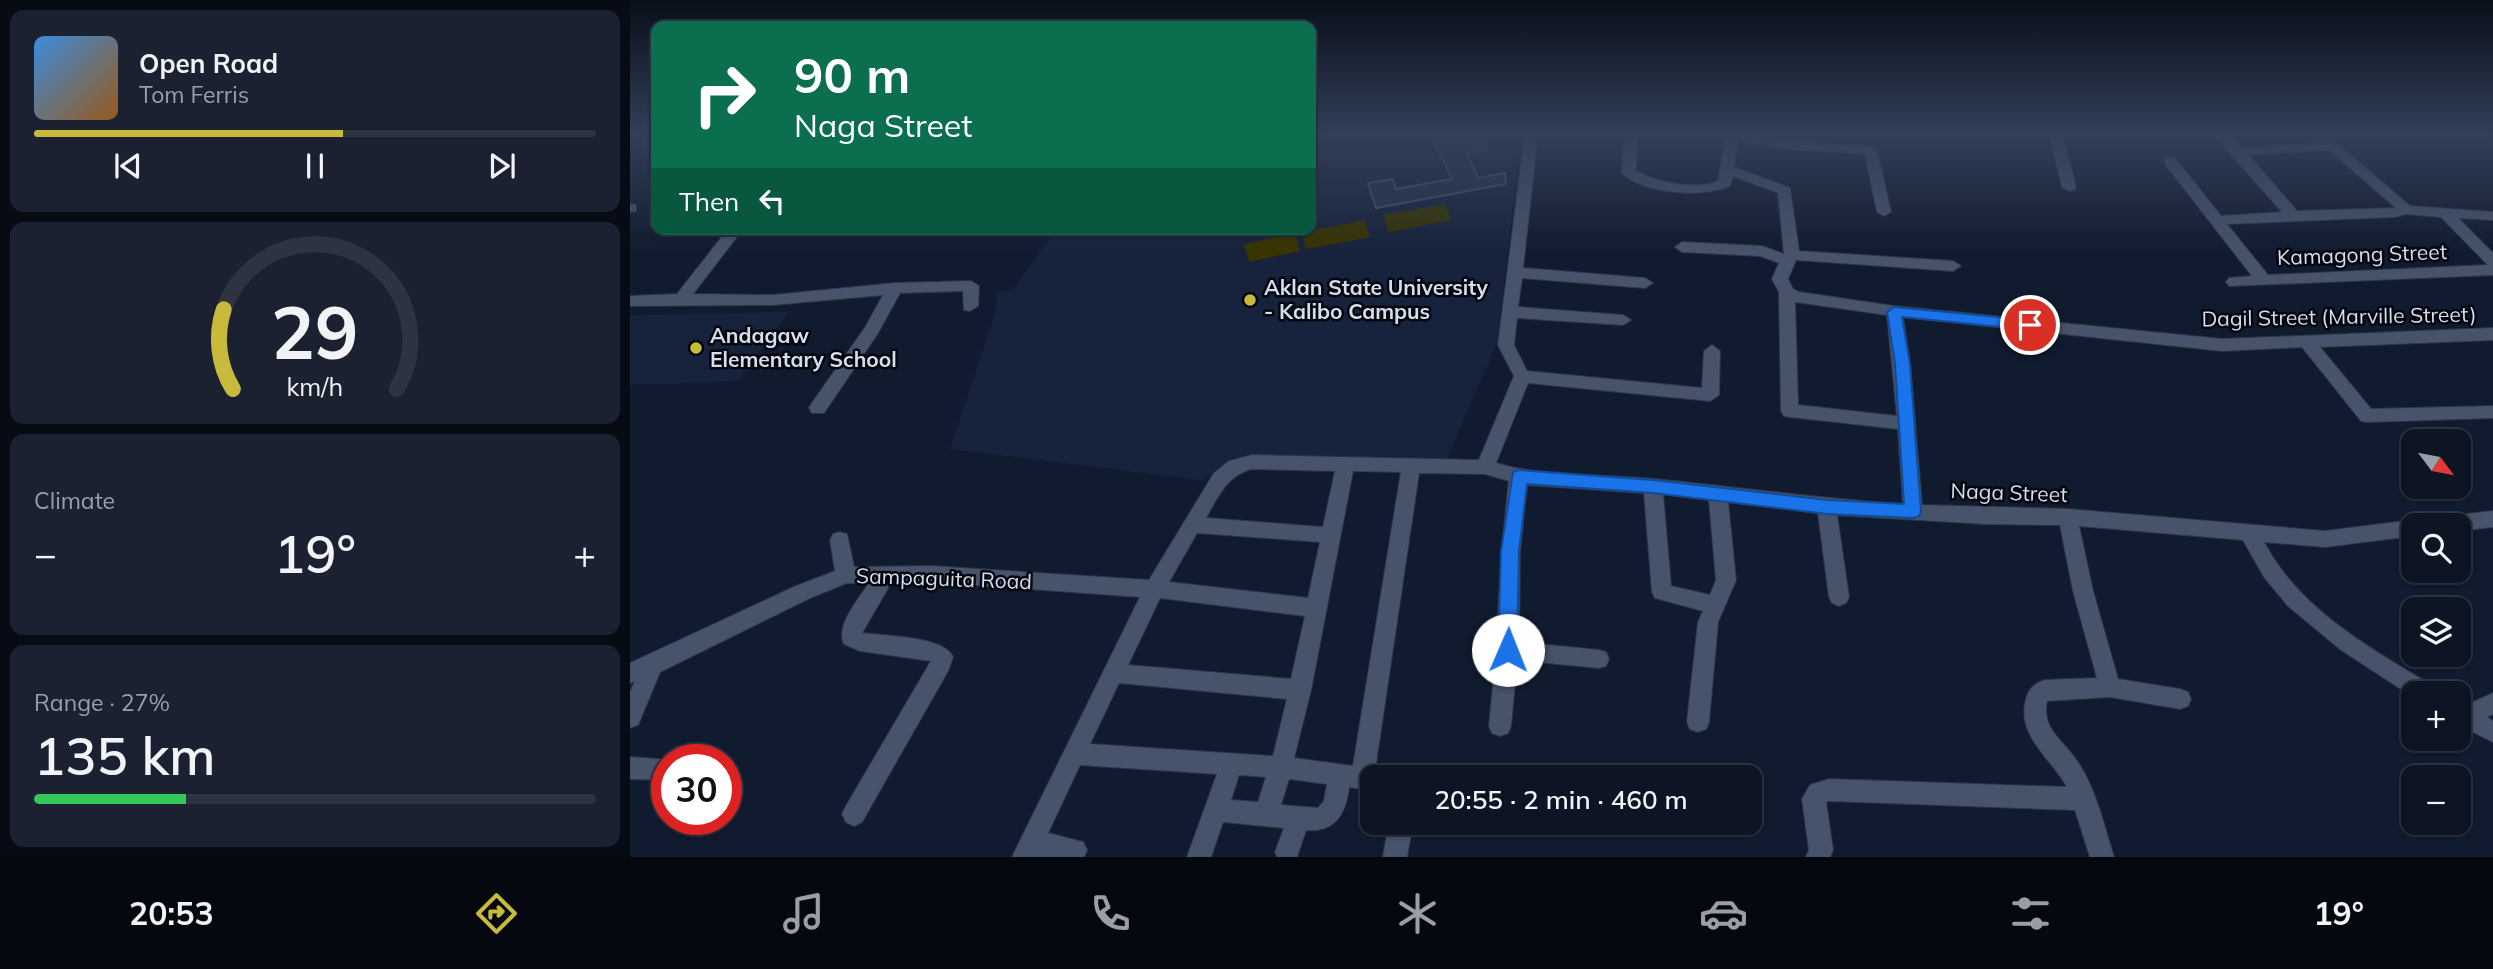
<!DOCTYPE html>
<meta charset="utf-8">
<style>
body{margin:0;font-family:Mulish,sans-serif;background:#1b2130;color:#f1f3f6;height:100vh;display:flex;flex-direction:column;font-size:26px;white-space:nowrap}
*{box-sizing:border-box;margin:0}
p{font-size:23px;color:#9a9ea6}
.icon{flex:none;width:38px;height:38px;fill:none;stroke:currentColor;stroke-width:2;stroke-linecap:round;stroke-linejoin:round}
.map{position:relative;flex:1;overflow:hidden}
.panel{display:flex;flex-direction:column;gap:10px;padding:10px;background:#070b13;width:630px}
.panel>*{flex:none}
.top-card{position:absolute;left:21px;top:21px;width:665px;height:214px;border-radius:14px;box-shadow:0 2px 5px #0004,0 0 0 2px #2d3341;background:#0b6e4f;color:#fff;overflow:hidden}
.needle{width:46px;rotate:122deg}
.tools{position:absolute;left:1771px;top:429px;display:grid;gap:14px}
.tools a{display:grid;place-items:center;width:70px;height:70px;border-radius:14px;background:#0d1423;box-shadow:0 2px 5px #0004,0 0 0 2px #2d3341;font-size:35px}
.speed{position:absolute;left:21px;top:744px;display:flex;gap:14px;font-size:35px;font-weight:700;text-align:center}
.speed>*{display:grid;place-content:center;width:91px;height:91px;border-radius:50%;background:#0d1423;box-shadow:0 2px 5px #0004,0 0 0 2px #2d3341;line-height:1}
.speed .limit{border:10px solid #d22;background:#fff;color:#111}
.pin{position:absolute;display:grid;place-items:center;width:60px;height:60px;color:#fff;margin:-30px;border:4px solid #fff;border-radius:50%;box-shadow:0 2px 7px #0007}
.me{position:absolute;width:77px;margin:-38px;rotate:1deg;stroke-linejoin:round;filter:drop-shadow(0 0 5px #0008)}
.turn{display:flex;align-items:center;gap:24px;height:147px;padding:0 28px;font-size:32px}
.turn .icon{width:91px;height:91px;stroke-width:2.5}
.turn b{display:block;font-size:49px;line-height:60px}
.then{display:flex;align-items:center;height:66px;padding:0 28px;background:#0003;gap:14px;font-size:26px}
.big{font-size:52px;font-weight:600;line-height:1.1}
.panel .widget{flex:1;display:flex;flex-direction:column;justify-content:center;gap:10px;min-width:0;padding:0 24px;border-radius:14px;background:#1b2130}
.panel .dial{align-items:center;gap:0}
.dial svg{height:182px;overflow:visible;fill:none;stroke:#2d3341;stroke-width:7;stroke-linecap:round;text-anchor:middle}
.dial text{fill:#f1f3f6;stroke:none}
.song{display:flex;align-items:center;gap:21px}
.cover{width:84px;height:84px;border-radius:10px;background:linear-gradient(135deg,hsl(210 70% 55%),hsl(30 70% 35%))}
.played{height:7px;border-radius:4px;background:linear-gradient(90deg,#c8bb3b 55%,#2d3341 55%)}
.keys{display:flex;justify-content:space-around;direction:ltr}
.heat{display:flex;justify-content:space-between;align-items:center;font-size:38px;direction:ltr}
.charge{height:10px;border-radius:5px;background:linear-gradient(90deg,#34c759 27%,#2d3341 0)}
.trip{position:absolute;left:730px;top:765px;width:402px;height:70px;border-radius:14px;background:#0d1423;box-shadow:0 2px 5px #0004,0 0 0 2px #2d3341;font-weight:600;line-height:70px;text-align:center}
.menu{display:flex;height:112px;justify-content:space-around;align-items:center;background:#05080e;color:#9a9ea6}
.menu .icon{width:49px;height:49px}
.menu .on{color:#c8bb3b}
.menu b{font-size:32px;color:#f1f3f6}
main{display:flex;flex:1;min-height:0}
.map>svg:first-child{display:block}
</style>
<main>
<section class="panel">
<div class="widget">
<div class="song"><i class="cover"></i><div><b>Open Road</b><p>Tom Ferris</p></div></div>
<div class="played"></div>
<div class="keys"><svg class="icon" aria-label="previous" viewBox="0 0 24 24"><path d="M18 5L8 12l10 7zM5 5v14"/></svg><svg class="icon" aria-label="pause" viewBox="0 0 24 24"><path d="M8 5v14M16 5v14"/></svg><svg class="icon" aria-label="next" viewBox="0 0 24 24"><path d="M6 5l10 7-10 7zM19 5v14"/></svg></div>
</div>
<div class="widget dial"><svg viewBox="0 0 100 80">
<path d="M14 69A42 42 0 1 1 86 69"/>
<path d="M14 69A42 42 0 0 1 10 34" stroke="#c8bb3b"/>
<text x="50" y="56" font-size="32" font-weight="700">29</text>
<text x="50" y="72" font-size="11">km/h</text>
</svg></div>
<div class="widget"><p>Climate</p>
<div class="heat"><a>−</a><b class="big">19°</b><a>+</a></div>
</div>
<div class="widget"><p>Range · 27%</p><b class="big">135 km</b><div class="charge"></div></div>
</section>
<div class="map">
<svg width="1863" height="857" viewBox="0 0 1863 857">
<rect width="100%" height="100%" fill="#111b2f"/>
<path fill="#17233d" d="M681,133h210l-23,207 -52,121 -213,-4 -31,23 -252,-31 45,-136 2,-21 16,-3 42,-57 4,-3h252z
M159,312l-51,69 -108,4v-70z"/>
<path fill="#383300" d="M815,204l6,16 -62,12 -6,-17z
M735,220l5,17 -64,12 -4,-17z
M665,233l5,18 -51,11 -5,-18z"/>
<path fill="#253046" stroke="#434f66" stroke-width="2" d="M800,133h38l2,3 11,-3 7,16 -21,4 11,25 27,-5 1,11 -130,24 -8,-25 25,-4 3,10 56,-10z"/>
<g fill="none" stroke-linecap="round" stroke-linejoin="round">
<defs>
<path id="minor" d="M895,133h13l-15,135 122,10 8,5 -8,5 -123,-10 -4,29 105,8 8,5 -8,5 -106,-7 -3,27 13,26 175,17 2,-37 8,-6 8,6 -1,44 -9,6 -182,-18 -32,80c50,15 106,11 158,16 83,8 166,20 249,25l-5,-75 -108,-12 -6,-1 -3,-5 -2,-119 -7,-13 7,-16 -19,-7 -78,-4 -7,-5 7,-5 80,4 22,8 -6,-61 -45,-17 -3,10c-26,12 -87,8 -108,-13l2,-40h13l-1,38c22,11 59,20 82,10l9,-48 56,8 93,6 15,65 -7,4 -7,-4 -12,-58 -82,-5 -45,-8 -4,26 56,21 9,63 154,10 8,5 -8,5 -157,-11 -8,19 5,10 6,3 95,14 328,33 271,-11v12l-173,7 51,62 122,-3v12l-126,4 -6,-1 -59,-74 -80,4 -319,-34 7,47 12,141 146,4 257,22 88,-11 7,3 1,2h-8v11l-88,11 -61,-5c35,67 106,106 169,144l3,7h-23v4l-72,-47 -53,-44 -24,-29 -21,-37 -164,-14 14,65 25,88 62,10 8,3 3,7 -3,7 -8,3 -70,-12 -63,4c-6,28 16,39 30,60 19,27 27,65 37,96h-24l-15,-47 -246,-9 -3,1 7,48 -3,7h-24l3,-7 -7,-51 8,-14 19,-6 238,8c-16,-29 -51,-51 -41,-88 3,-11 8,-15 19,-19l52,-2 -24,-87 -13,-66 -75,-1 -148,-9 12,82 -3,6 -7,3 -7,-3 -3,-6 -11,-84 -90,-11 8,78 -18,42 -9,100 -3,7 -8,3 -8,-3 -3,-7 11,-100 5,-11 -48,-13 -3,-6 -8,-99 -117,-8 -7,66 -1,91 80,8 7,2 3,7 -3,7 -7,2 -82,-8 -6,66 -3,7 -8,3 -8,-3 -3,-7c9,-82 10,-163 20,-245l-24,-7 -66,-1 -45,304 -4,9 -8,3 -13,-2c-3,27 -14,46 -43,43l-9,27h-20l-2,-5 9,-24 -61,-6 -12,35h-24l30,-83 -137,-9 -32,68 35,9 4,8 -3,7h-72l128,-260 -209,-15 -40,1 -29,50c22,3 82,3 91,24l-5,14 -86,151 -8,4 -8,-4 -4,-8 4,-8 85,-145 -71,-10 -16,-7c-9,-19 15,-45 25,-61h-22l-37,15 -150,74 -22,53 -8,3v-36l5,-11 -5,2v-20l166,-77 39,-15 -5,-31 3,-6 7,-2 7,2 7,33 77,-1 218,14 65,-107 15,-12 23,-6 227,5 35,-84 -16,-31zM1165,302l92,13 10,101 -99,-11zM622,469l83,2 -12,56 -117,-9c12,-21 21,-43 46,-49zM723,471l48,1 -48,294 -59,-8 17,-68zM1033,494l46,6 7,80 -6,15 -39,-9zM567,533l123,9 -12,56 -139,-16zM530,598l145,18 -14,63 -163,-14zM489,683l168,16 -14,57 -183,-12zM609,775l27,2 -8,25 -27,-2zM659,779l38,5 -3,17 -6,7 -37,-3z
M1419,133h13l14,54 -2,3 -5,1 -7,-4z
M1582,133h14l16,15 78,-5 -10,-10h15l85,73 83,6v8l-35,-2 35,35v22l-264,11 -3,-4 3,-4 23,-2 -87,-112v-6h10l46,58 61,-4zM1699,150l67,58 -99,3 -48,-56zM1776,214l35,3 47,48 -220,10 -41,-51 168,-7z
M0,204l6,1v6l-6,1z
M98,229h15l-50,65 80,1 122,-12 76,-2 8,5 -1,20 -8,5 -6,-1 -1,-19 -63,2 -22,40 -54,80h-12l-3,-5 3,-5 54,-77 17,-31 -110,10 -143,1v-10l47,-2z
M1863,511v16l-34,4v-6h-28l2,-5 7,-3z
M1863,693v21l-6,3 6,4v21l-34,-17v-21l6,2z
M0,757l41,3h-4v20l-37,-1z
M759,822h24l-6,35h-24z"/>
</defs>
<use href="#minor" stroke="#303546" stroke-width="2"/>
<use href="#minor" fill="#47536b" fill-rule="evenodd"/>
</g>
<linearGradient id="sky" x2="0" y2="1"><stop stop-color="#090f1a"/><stop offset="0.53" stop-color="#323f58"/><stop offset="1" stop-color="#323f58" stop-opacity="0"/></linearGradient>
<rect width="1863" height="253" fill="url(#sky)"/>
<path fill="#1a73e8" stroke="#114b97" stroke-width="2" d="M1264,307l136,13 8,5 -8,5 -128,-13 8,47 11,148 -2,4 -6,2 -86,-4 -174,-21 -126,-9 -8,67 -2,99 -3,6 -6,3 -7,-3 -3,-6 3,-99 12,-79 6,-2 134,10 174,20 77,4 -9,-140 -8,-52z"/>
<g fill="#c8bb3b" stroke="#03060e" stroke-width="2.5">
<circle cx="620" cy="300" r="7"/>
<circle cx="66" cy="348" r="7"/>
</g>
<g text-anchor="middle" stroke-width="5" stroke-linejoin="round" paint-order="stroke">
<g font-size="21" fill="#d6deec" stroke="#03060e">
<text transform="translate(1732 255) rotate(-2)" y="7">Kamagong Street</text>
<text transform="translate(1709 317) rotate(-1)" y="7">Dagil Street (Marville Street)</text>
<text transform="translate(1379 493) rotate(2)" y="7">Naga Street</text>
<text transform="translate(314 579) rotate(2)" y="7">Sampaguita Road</text>
</g>
<g font-size="21" font-weight="bold" fill="#d6deec" stroke="#03060e" text-anchor="start">
<text x="634" y="295">Aklan State University<tspan x="634" dy="24">- Kalibo Campus</tspan></text>
<text x="80" y="343">Andagaw<tspan x="80" dy="24">Elementary School</tspan></text>
</g>
</g>
</svg>
<div class="tools">
<a><svg class="needle" viewBox="-14 -14 28 28"><path d="M0-13l5 13h-10z" fill="#e53935"/><path d="M0 13l5-13h-10z" fill="#9a9ea6"/></svg></a>
<a><svg class="icon" aria-label="search" viewBox="0 0 24 24"><circle cx="10" cy="10" r="6"/><path d="M15 15l6 6"/></svg></a>
<a><svg class="icon" aria-label="layers" viewBox="0 0 24 24"><path d="M12 4l9 5-9 5-9-5zM3 14l9 5 9-5"/></svg></a>
<a>+</a>
<a>−</a>
</div>
<div class="speed"><div class="limit">30</div></div>
<div class="pin" style="left:1400px;top:325px;background:#d93025"><svg class="icon" aria-label="arrive" viewBox="0 0 24 24"><path d="M6 21V4h12l-3 4 3 4H6"/></svg></div>
<svg class="me" style="left:878px;top:650px" viewBox="-20 -20 40 40"><circle r="19" fill="#fff"/><path d="M0-13L10 11 0 6-10 11z" fill="#1a73e8"/></svg>
<div class="trip">20:55 · 2 min · 460 m</div>
<div class="top-card">
<div class="turn"><svg class="icon" aria-label="right" viewBox="0 0 24 24"><path d="M7 20v-9h11M14 6l5 5-5 5"/></svg><div><b>90 m</b>Naga Street</div></div>
<div class="then">Then<svg class="icon" aria-label="left" viewBox="0 0 24 24"><path d="M17 20v-9H6M10 6l-5 5 5 5"/></svg></div>
</div>
</div>
</main>
<nav class="menu">
<b>20:53</b>
<svg class="icon on" aria-label="directions" viewBox="0 0 24 24"><path d="M12 3l9 9-9 9-9-9zM9 14v-3h6M13 9l2 2-2 2"/></svg>
<svg class="icon" aria-label="music" viewBox="0 0 24 24"><path d="M9 18V5l10-2v13"/><circle cx="6" cy="18" r="3"/><circle cx="16" cy="16" r="3"/></svg>
<svg class="icon" aria-label="phone" viewBox="0 0 24 24"><path d="M5 4h4l2 5-3 2q2 4 5 5l2-3 5 2v4C11 20 4 13 5 4z"/></svg>
<svg class="icon" aria-label="climate" viewBox="0 0 24 24"><path d="M12 3v18M4 7l16 10M4 17L20 7"/></svg>
<svg class="icon" aria-label="car" viewBox="0 0 24 24"><path d="M5 17H2v-5l4-1 3-4h7l3 4 3 1v5h-3M9 17h6M6 11h13"/><circle cx="7" cy="17" r="2"/><circle cx="17" cy="17" r="2"/></svg>
<svg class="icon" aria-label="filters" viewBox="0 0 24 24"><path d="M4 7h16M4 17h16"/><circle cx="9" cy="7" r="2"/><circle cx="15" cy="17" r="2"/></svg>
<b>19°</b>
</nav>
